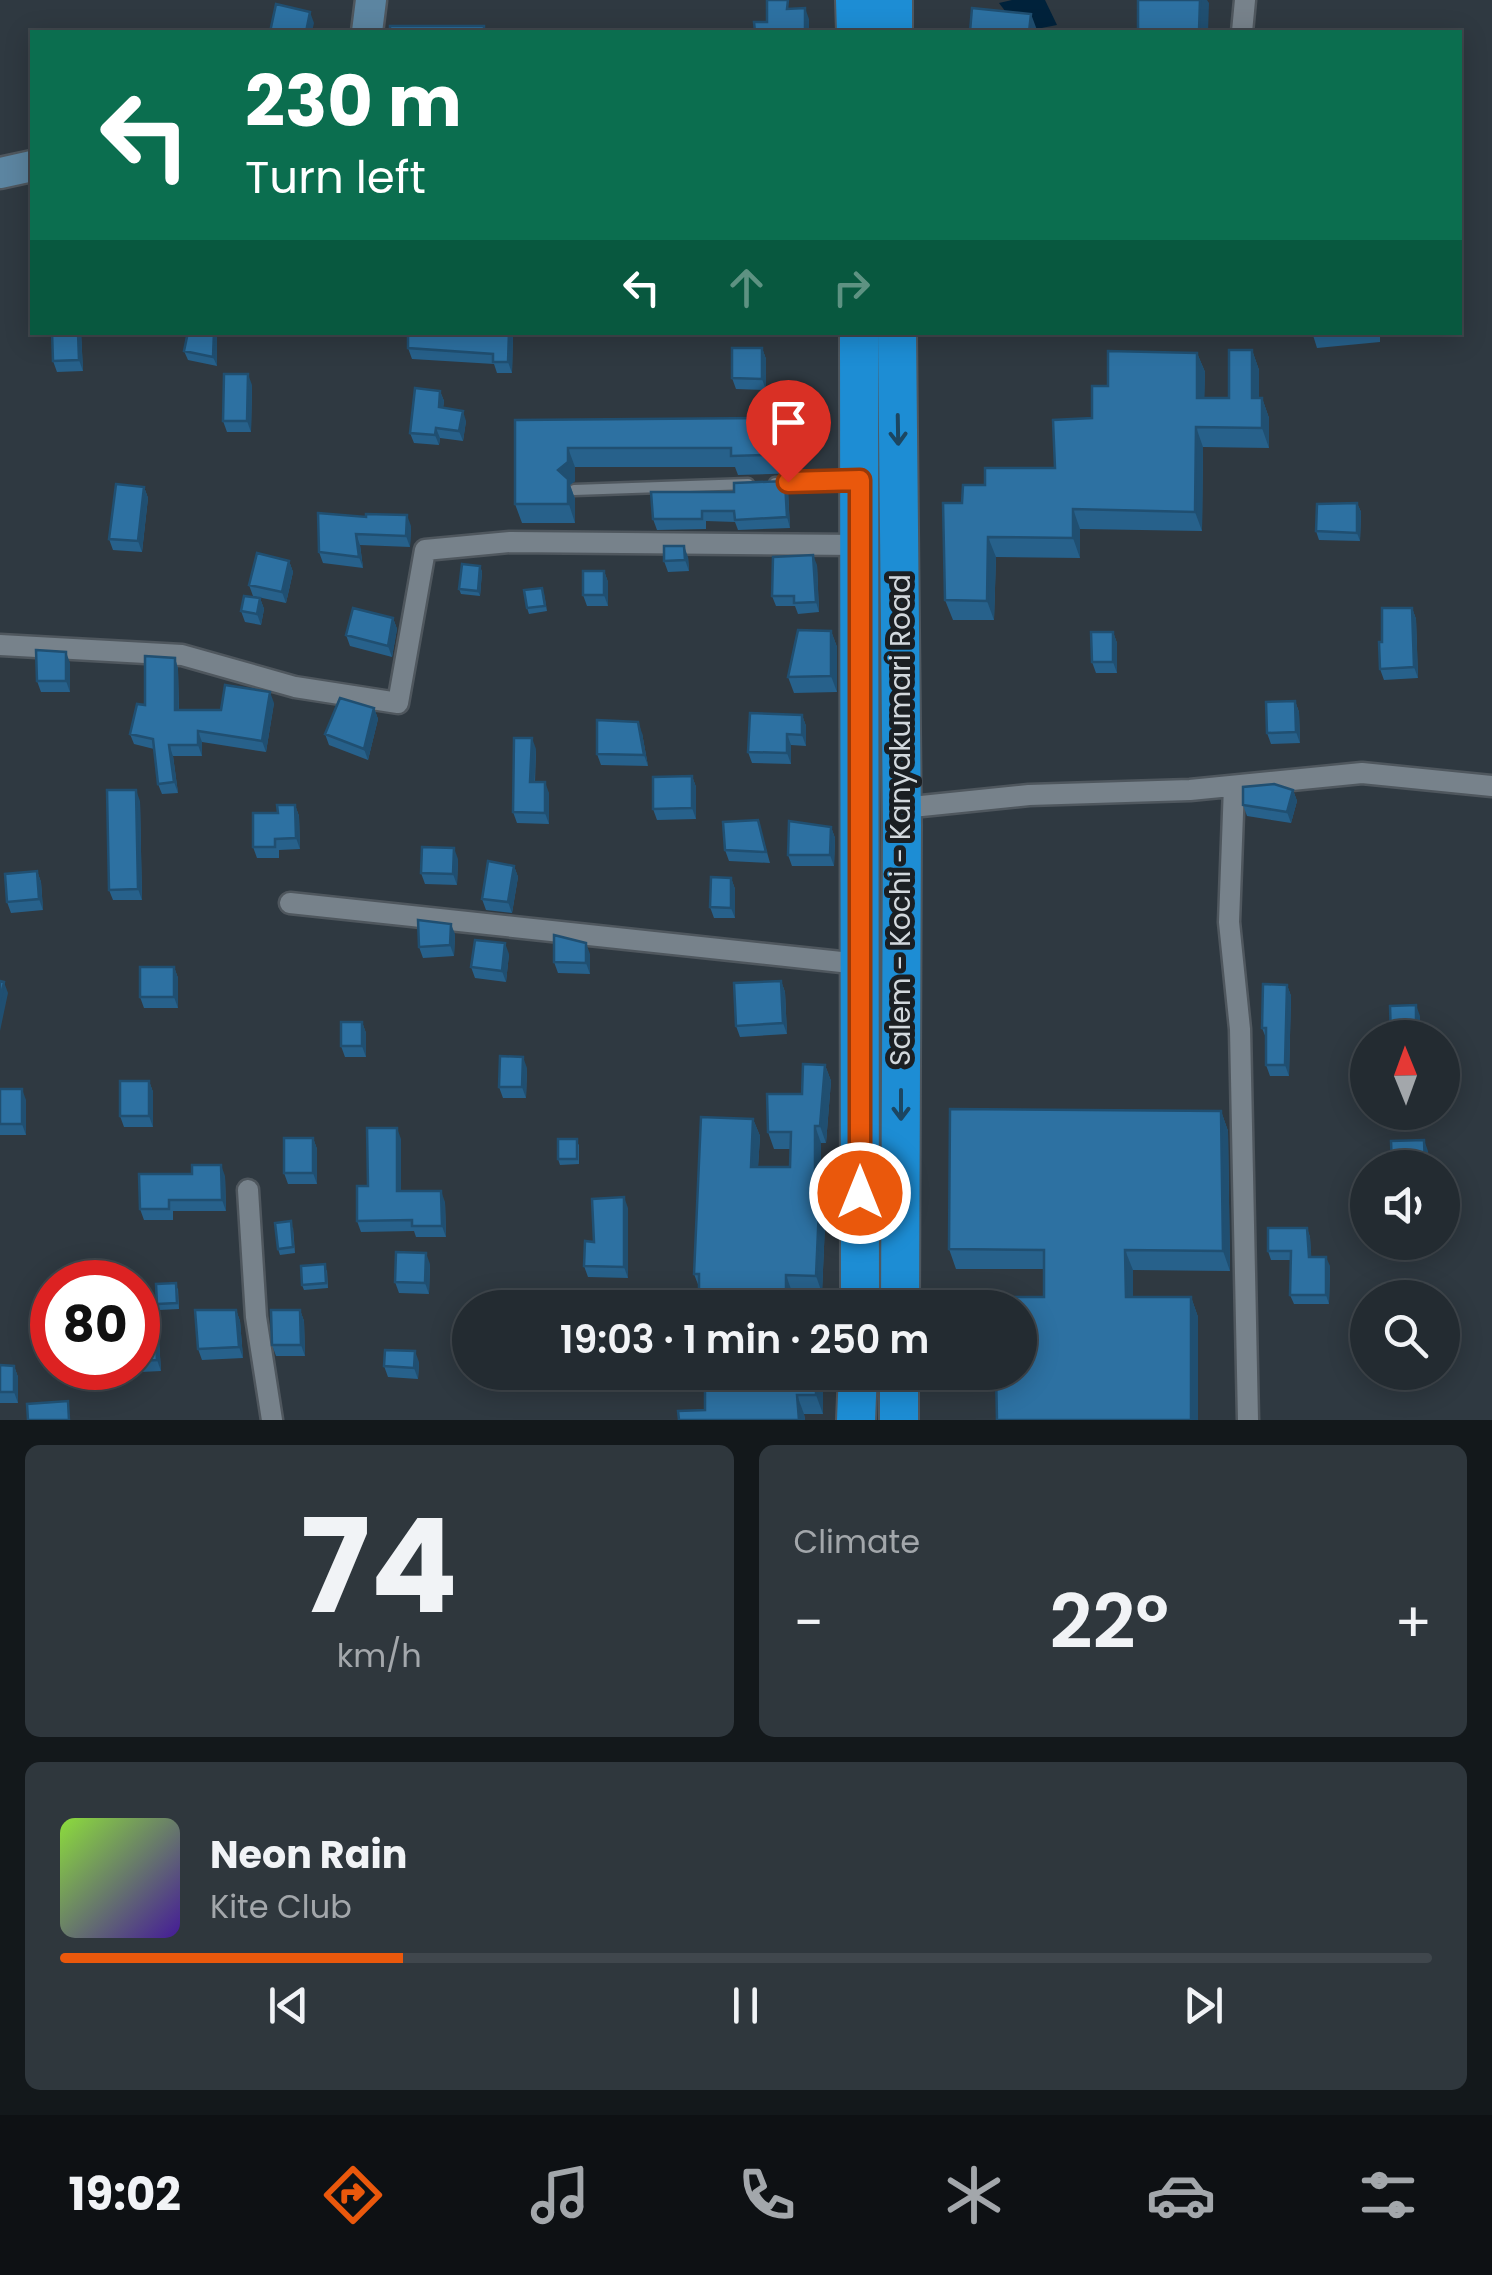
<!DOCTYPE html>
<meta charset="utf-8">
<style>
body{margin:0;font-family:Poppins,sans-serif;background:#2f373d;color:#f1f3f6;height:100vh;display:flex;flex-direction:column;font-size:38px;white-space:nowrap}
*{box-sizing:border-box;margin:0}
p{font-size:32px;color:#a3a7ab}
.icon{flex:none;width:55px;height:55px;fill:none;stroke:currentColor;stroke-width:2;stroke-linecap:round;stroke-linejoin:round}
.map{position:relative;height:1420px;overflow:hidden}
.panel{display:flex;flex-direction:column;gap:25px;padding:25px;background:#13181b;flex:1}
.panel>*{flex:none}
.banner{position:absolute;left:30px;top:30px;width:1432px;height:305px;border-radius:0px;box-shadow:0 5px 25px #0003,0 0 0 2px #40474d;background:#0b6e4f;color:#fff;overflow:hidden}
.needle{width:65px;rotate:359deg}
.tools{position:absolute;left:1350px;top:1020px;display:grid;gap:20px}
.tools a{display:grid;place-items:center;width:110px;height:110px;border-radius:50%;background:#232b31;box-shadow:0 5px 25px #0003,0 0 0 2px #40474d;font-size:50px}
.speed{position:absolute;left:30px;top:1260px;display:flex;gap:20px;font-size:50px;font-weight:700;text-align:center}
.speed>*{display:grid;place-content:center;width:130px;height:130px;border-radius:50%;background:#232b31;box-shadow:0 5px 25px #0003,0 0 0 2px #40474d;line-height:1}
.speed .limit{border:15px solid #d22;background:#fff;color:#111}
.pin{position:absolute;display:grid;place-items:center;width:85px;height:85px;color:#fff;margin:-102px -42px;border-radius:50% 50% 50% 0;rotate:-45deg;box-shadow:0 0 10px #0007}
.pin .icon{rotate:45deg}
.me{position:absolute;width:110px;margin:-55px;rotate:0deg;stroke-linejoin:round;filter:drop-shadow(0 0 8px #0008)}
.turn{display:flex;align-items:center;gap:35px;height:210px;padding:0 50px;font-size:45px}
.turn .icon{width:130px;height:130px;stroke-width:2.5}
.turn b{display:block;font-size:70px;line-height:85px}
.lanes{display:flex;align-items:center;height:95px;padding:0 50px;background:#0003;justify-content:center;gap:50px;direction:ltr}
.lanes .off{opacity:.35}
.big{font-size:75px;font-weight:600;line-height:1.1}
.panel .widget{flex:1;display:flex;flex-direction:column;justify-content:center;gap:15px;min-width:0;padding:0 35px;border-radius:15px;background:#2f373d}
.panel .dial{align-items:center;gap:0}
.dial b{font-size:130px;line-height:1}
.song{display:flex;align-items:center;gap:30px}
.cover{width:120px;height:120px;border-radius:15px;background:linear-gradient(135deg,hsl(90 70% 55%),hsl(260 70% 35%))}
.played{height:10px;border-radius:5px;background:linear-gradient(90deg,#ea580c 25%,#40474d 25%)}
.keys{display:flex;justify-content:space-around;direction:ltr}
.heat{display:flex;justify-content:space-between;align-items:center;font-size:55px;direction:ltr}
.panel .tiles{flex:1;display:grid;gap:25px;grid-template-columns:1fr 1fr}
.widget:last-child{grid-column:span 2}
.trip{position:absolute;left:452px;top:1290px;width:585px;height:100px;border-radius:50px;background:#232b31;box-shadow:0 5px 25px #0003,0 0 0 2px #40474d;font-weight:600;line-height:100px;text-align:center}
.dock{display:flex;height:160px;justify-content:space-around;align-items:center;background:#0e1114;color:#a3a7ab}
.dock .icon{width:70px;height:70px}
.dock .active{color:#ea580c}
.dock b{font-size:45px;color:#f1f3f6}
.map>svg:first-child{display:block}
</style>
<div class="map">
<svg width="1492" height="1420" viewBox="0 0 1492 1420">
<rect width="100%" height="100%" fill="#2f3941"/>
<path fill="#00223b" d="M1012,0h33l12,25 -36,7 -22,-29z"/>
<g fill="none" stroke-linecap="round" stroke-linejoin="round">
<defs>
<path id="lane" d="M775,483l78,-3
M574,490l174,-6"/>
<path id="street" d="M1242,32l3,-32
M0,645l182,10 113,32 103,16 27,-153 85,-8 350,3
M1234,786l-5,136 11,107 8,391
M902,808l127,-13 161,-5 172,-17 130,13
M290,903l570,61
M248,1190l8,127 16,103"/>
<path id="secondary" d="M367,32l4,-32
M0,173l32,-7"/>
<path id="highway" d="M855,0l1,32
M893,0v32
M859,332l1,976
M897,332l5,494 -2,482
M856,1420l2,-48
M899,1420v-48"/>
</defs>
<use href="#lane" stroke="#4f575e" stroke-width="15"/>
<use href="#street" stroke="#4f575e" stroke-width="25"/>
<use href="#secondary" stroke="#4f575e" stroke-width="35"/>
<use href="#highway" stroke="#4f575e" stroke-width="42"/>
<use href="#lane" stroke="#77828b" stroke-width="10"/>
<use href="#street" stroke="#77828b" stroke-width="20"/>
<use href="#secondary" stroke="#5c85a1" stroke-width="30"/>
<use href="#highway" stroke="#1d8dd4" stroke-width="38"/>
</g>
<path fill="#27618b" d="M52,332h29l2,39 -26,1 -4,-11z
M185,332h32v34l-29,-6 -4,-9 2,-14z
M284,332h18l-1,5 -16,-2z
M408,332h105l-1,41h-15l-3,-9 -82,-5 -4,-11z
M1312,332h68v10l-63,6z
M762,348l4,11v31l-30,-1 -4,-11z
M1252,350l7,20v28h3l7,20v30l-66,-1 -1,84 -122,-2v29l-84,-1 -2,63h-41l-8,-20 17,-97 23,-18 70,-17 37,-50 16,-32 89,-33 8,19 -1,26h25z
M252,385l-1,47h-24l-4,-11z
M805,389l7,20 7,39h-17v25l-64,2 -3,-8h-160v14l-5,4 5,14v24h-53l-7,-19v-84l261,-2z
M440,391l4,10 -1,7 23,13 -3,20 -23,-3 -1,7 -25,-2 -4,-10z
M785,481l3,10 2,37 -52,2 -3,-8 -29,-1v8l-49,1 -4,-11 81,-27z
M144,487l4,11 -6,54 -29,-2 -4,-11z
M1357,503l4,9 -1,29 -41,-1 -3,-9z
M318,513l93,13 -1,21 -50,-2 3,23 -40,-5 -4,-11z
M688,557l1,14 -21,1 -4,-11z
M289,561l4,11 -7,31 -33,-7 -4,-11z
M817,565l2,47 -21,2 -3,-8h-19l-4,-10z
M480,566l2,6 -2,24 -19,-2 -2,-5z
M604,571l4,11v24h-21l-4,-11z
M544,594l3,17 -18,3 -2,-6z
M260,598l4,11 -3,16 -16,-3 -4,-11z
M1412,608l4,11 2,59 -34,2 -4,-11 2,-27z
M393,618l4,11 -5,28 -42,-11 -4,-11z
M831,631l6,16v45l-43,1 -6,-16z
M1113,632l4,11v30h-21l-4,-11z
M175,658l3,11 1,41h42l53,-7 -8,49 -64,-10v14h-29l5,37 -16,1 -4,-10 -4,-35 -20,-5 -4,-10 15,-29z
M70,663v29h-29l-4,-11z
M1295,701l4,11 1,31 -29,1 -4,-11z
M374,708l4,11 -10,41 -39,-15 -4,-11z
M802,715l4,11v20l-15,-1v19l-39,-1 -4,-11z
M642,733l6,33 -47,-1 -4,-11z
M536,749l-1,33 14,11v31l-32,-1 -4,-11z
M692,776l4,11v32l-39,1 -4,-11z
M1293,790l4,11 -6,22 -44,-7 -4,-11z
M140,801l2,99h-29l-4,-10z
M295,805l4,11 1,33 -21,1v8h-22l-4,-11 25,-34z
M758,820l12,43 -41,-2 -4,-11z
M831,827l4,11 -1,28h-42l-4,-11z
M458,859l-1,26 -32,-1 -4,-11z
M514,866l4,11 -6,36 -26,-3 -4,-11z
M37,871l4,11 2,28 -32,3 -4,-11z
M731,878l4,11v29h-21l-4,-11z
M455,934l-1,22 -31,2 -4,-11z
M509,954l-3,28 -31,-4 -4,-11z
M590,954v20l-32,-1 -4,-11z
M174,967l4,11v30h-34l-4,-11z
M781,981l4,11 2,42 -47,3 -4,-11z
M1287,985l4,11 -2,80h-19l-4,-11v-27l-4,-10z
M362,1022l4,11v24h-21l-4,-11z
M825,1065l6,16 -5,62h-5v30h10l6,17v35l-12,-1 -3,69 -123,-6 -5,-13 59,-155 7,17 -2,31h32l1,-18h-17l-6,-17z
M527,1068l-1,30h-23l-4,-11z
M149,1081l4,11v35h-29l-4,-11z
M0,1089l26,11v35h-26z
M1221,1111l7,20 2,140 -97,-1v27h58l7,20 -154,-20v-28h-88l-7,-20z
M313,1138l4,11v35h-29l-4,-11z
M401,1139v52l44,11 1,35h-30l-2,-6 -53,1 -4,-11 11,-35z
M579,1144v20l-19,1 -2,-6z
M225,1176l1,35h-53v9h-29l-4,-11z
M628,1208v70l-40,-1 -4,-11 10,-24z
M293,1227l2,26 -15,2 -2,-6z
M1307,1228l3,9 1,20 19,9 -1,38h-35l-4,-9 1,-35h-20l-3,-9z
M430,1264l-1,30 -30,-1 -4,-11z
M327,1270l1,18 -24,2 -2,-5z
M178,1288l1,21 -20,1 -2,-6z
M236,1310l4,11 3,37 -41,2 -4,-11z
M300,1310l4,11 1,35h-29l-4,-11z
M138,1315l20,10 3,46 -40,2 -3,-5h20z
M419,1362l-1,17 -30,-2 -4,-11z
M0,1365l14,1 4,11v26h-18z
M823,1379v35h-19l1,6h-126l26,-10z"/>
<path fill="#204f71" d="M1200,0h7l2,3 -1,29h-9z
M805,8l4,11v13h-4z
M310,12l4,11 -2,9h-6z
M1031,14l6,16 -1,2h-7z
M78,332h3l2,39 -4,-11z
M214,332h3v34l-4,-9z
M509,332h4l-1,41 -4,-11z
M762,348l4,11v31l-4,-11z
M1252,350l7,20v48l-7,-20z
M1197,353l8,19 -1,45 -7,-19z
M248,374l4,11 -1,47 -4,-11z
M805,389l7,20 7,39 -7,-20z
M440,391l4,10 -2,16 -3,-10z
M1262,398l7,20v30l-7,-20z
M463,411l3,10 -3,20 -4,-10z
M1196,427l7,20 -1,84 -7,-19z
M436,428l4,10 -1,7 -4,-10z
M795,429l7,19v25l-7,-19z
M568,448l7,19v14l-5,4 5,14v24l-17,-53z
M785,481l3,10 2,37 -3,-11z
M144,487l4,11 -6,54 -4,-11z
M1357,503l4,9 -1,29 -3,-8z
M1073,509l7,20v29l-7,-20z
M407,515l4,11 -1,21 -4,-11z
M356,534l4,11 3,23 -4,-11z
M988,537l8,20 -2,63 -7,-19z
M684,546l4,11 1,14 -4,-11z
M813,555l4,10 2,47 -3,-10z
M289,561l4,11 -7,31 -4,-11z
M480,566l2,6 -2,24 -2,-5z
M604,571l4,11v24l-4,-11z
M260,598l4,11 -3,16 -4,-11z
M1412,608l4,11 2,59 -4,-11z
M393,618l4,11 -5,28 -4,-11z
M831,631l6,16v45l-6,-16z
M1113,632l4,11v30l-4,-11z
M66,652l4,11v29l-4,-11z
M175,658l3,11 1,52 -4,-11z
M270,692l4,11 -8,49 -4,-11z
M1295,701l4,11 1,31 -4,-11z
M374,708l4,11 -10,41 -4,-11z
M802,715l4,11v20l-4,-11z
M638,722l4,11 6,33 -4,-11z
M198,731l4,11v14l-4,-11z
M787,734l4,11v19l-4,-11z
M532,738l4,11 -2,44 -4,-11z
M169,745l4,11 5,37 -4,-11z
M692,776l4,11v32l-4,-11z
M545,782l4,11v31l-4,-11z
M136,790l4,11 2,99 -4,-11z
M1293,790l4,11 -6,22 -4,-11z
M295,805l4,11 1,33 -4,-11z
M831,827l4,11 -1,28 -4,-11z
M454,848l4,11 -1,26 -4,-11z
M514,866l4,11 -6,36 -4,-11z
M37,871l4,11 2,28 -4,-11z
M731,878l4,11v29l-4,-10z
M451,924l4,10 -1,22 -4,-11z
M505,943l4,11 -3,28 -4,-11z
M586,943l4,11v20l-4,-11z
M174,967l4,11v30l-4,-11z
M781,981l4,11 2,42 -4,-11z
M4,982l4,11 -8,38v-30z
M1287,985l4,11 -2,80 -4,-11z
M1416,1005l4,11v22h-4z
M362,1022l4,11v24l-4,-11z
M523,1057l4,11 -1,30 -4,-11z
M825,1065l6,16 -5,62 -6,-17z
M149,1081l4,11v35l-4,-11z
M22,1089l4,11v35l-4,-11z
M1221,1111l7,20 2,140 -7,-20z
M753,1119l7,17 -3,48 -6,-17z
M815,1126l6,17v47l-6,-17z
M397,1128l4,11v63l-4,-11z
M313,1138l4,11v35l-4,-11z
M1424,1140l4,11v17h-3z
M221,1165l4,11 1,35 -4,-11z
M831,1173l6,17v35l-6,-16z
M441,1191l4,11 1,35 -4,-11z
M624,1197l4,11v70l-4,-11z
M819,1208l6,16 -3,69 -6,-17z
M1307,1228l3,9 2,29 -3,-9z
M1125,1250l8,20v47l-7,-20z
M426,1253l4,11 -1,30 -4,-11z
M1326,1257l4,9 -1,38 -3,-9z
M786,1275l6,17v16h-6z
M1191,1297l7,20v103h-7z
M236,1310l4,11 3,37 -4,-11z
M300,1310l4,11 1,35 -4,-11z
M154,1314l4,11 3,46 -4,-11z
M415,1351l4,11 -1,17 -4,-11z
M14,1366l4,11v26l-4,-11z
M816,1372h5l2,7v35l-7,-19z
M797,1395l7,19 1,6h-6z"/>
<path fill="#2d71a2" stroke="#204f71" stroke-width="2.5" d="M767,0h21l-1,9 18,-1v24h-50l-1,-10h13z
M1138,0h62l-1,32h-61z
M276,4l34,8 -4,20h-36z
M972,8l59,6 -2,18h-59z
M390,26h94v6h-94z
M52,332h26l1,28 -26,1z
M188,332h26l-1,25 -29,-6z
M408,332h101l-1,30h-15v-8l-85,-6z
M732,348h30v31l-30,-1z
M1229,350h23v48h10v30l-66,-1 -1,85 -122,-3v29l-85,-1 -1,64 -42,-1 -2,-97h19l1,-18h22v-17h70l-2,-48 39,-2v-32h16v-35l89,2v45h32z
M224,374h24l-1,47h-24z
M415,388l25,3 -1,16 24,4 -4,20 -23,-3 -1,7 -25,-2z
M805,389l7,39 -17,1v25l-64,2v-8h-163v14l-10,8 10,9v25h-53v-84l261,-2 -2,-27z
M785,481l2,36 -52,3 -1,-9h-32v8h-49l-2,-27h83v-9z
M116,484l28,3 -6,54 -29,-2z
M1357,503v30l-41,-2 1,-27z
M318,513l48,4v-3l41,1 -1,21 -50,-2 3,23 -40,-5z
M664,546h20l1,14 -21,1z
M257,553l32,8 -7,31 -33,-7z
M813,555l3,47 -22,1v-7h-22l1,-39z
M462,564l18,2 -2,25 -19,-2z
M583,571h21v24h-21z
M542,588l3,18 -18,2 -3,-18z
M244,596l16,2 -3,16 -16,-3z
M353,608l40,10 -5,28 -42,-11z
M1382,608h30l2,59 -34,2 -1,-27h3z
M798,630l33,1v45l-43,1z
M1091,632h22v30h-21z
M36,650l30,2v29h-29z
M145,656l30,2v52h46l4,-25 45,7 -8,49 -64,-10v14h-29l5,37 -16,2 -5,-45 -23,-5 7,-30 8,1z
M340,698l34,10 -10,41 -39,-15z
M1295,701l1,31 -29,1 -1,-31z
M750,713l52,2v20l-15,-1v19l-39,-1z
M597,720l41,2 6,33 -47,-1z
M514,738h18l-2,44h15v31l-32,-1z
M692,776v32l-39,1v-32z
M1274,784l19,6 -6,22 -44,-7v-18z
M107,790h29l2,99 -29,1z
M277,805h18l1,33 -21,1v8h-22v-34h25z
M758,820l8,32 -41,-2 -2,-28z
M789,821l42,6 -1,28h-42z
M422,847l32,1 -1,26 -32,-1z
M488,861l26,5 -6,36 -26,-3z
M37,871l2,28 -32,3 -2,-28z
M711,877l20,1v30l-21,-1z
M418,920l33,4 -1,21 -31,2z
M554,935l32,8v20l-32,-1z
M475,940l30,3 -3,28 -31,-4z
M140,967h34v30h-34z
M0,981l4,1 -4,19z
M781,981l2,42 -47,3 -2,-43z
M1263,984l24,1 -2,80h-19v-37h-4z
M1416,1005v33h-25l-1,-32z
M341,1022h21v24h-21z
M500,1056l23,1 -1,30h-23z
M803,1064l22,1 -5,61h-5v47h16v36l-12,-1 -3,68 -30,-1v33h-87v-34h-5l7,-157 52,2 -2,48h39l1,-35h-23l-1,-38h35z
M120,1081h29v35h-29z
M0,1089h22v35h-22z
M950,1109l271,2 2,140 -98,-1 1,47h65v123h-194l-1,-48h24v-64h-24v-11h48v-47l-95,-1z
M367,1128h30v63h44l1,35h-30v-6l-55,1v-35h11z
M284,1138h29v35h-29z
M558,1139h19v20h-19z
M1424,1140l1,28h-33l-1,-27z
M192,1165h29l1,35h-53v9h-29l-1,-35h53z
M624,1197v70l-40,-1 1,-25 9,1 -2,-43z
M291,1221l2,26 -15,2 -3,-26z
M1268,1228h39l2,29h17v38h-36l1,-44h-23z
M396,1252l30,1 -1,30 -30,-1z
M325,1264l1,19 -24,2 -1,-19z
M176,1283l1,20 -20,1 -1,-20z
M653,1305v3l-39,-1z
M195,1310h41l3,37 -41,2z
M271,1310h29l1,35h-29z
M154,1314l3,46 -19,1v-46z
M385,1350l30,1 -1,17 -30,-2z
M0,1365l14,1v26h-14z
M773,1372h43v23h-19l2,25h-120l-1,-9 27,-1v-33l68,-1z
M68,1401l1,19h-41l-1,-16z"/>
<defs><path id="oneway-shaft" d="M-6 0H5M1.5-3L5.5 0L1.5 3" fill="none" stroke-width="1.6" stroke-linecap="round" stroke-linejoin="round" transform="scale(2.5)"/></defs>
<g stroke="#1c4661">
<use href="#oneway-shaft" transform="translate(898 430) rotate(89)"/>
<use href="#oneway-shaft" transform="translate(901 1105) rotate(90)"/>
</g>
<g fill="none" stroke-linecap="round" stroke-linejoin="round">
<defs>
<path id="route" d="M788,482l72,-2v713"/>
</defs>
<use href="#route" stroke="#983908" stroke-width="25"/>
<use href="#route" stroke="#ea580c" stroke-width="18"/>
</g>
<g text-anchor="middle" stroke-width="10" stroke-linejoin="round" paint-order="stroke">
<g font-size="28" fill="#d2d8dd" stroke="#1b1f23">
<text transform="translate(900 820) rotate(-90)" y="10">Salem - Kochi - Kanyakumari Road</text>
</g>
</g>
</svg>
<div class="tools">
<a><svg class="needle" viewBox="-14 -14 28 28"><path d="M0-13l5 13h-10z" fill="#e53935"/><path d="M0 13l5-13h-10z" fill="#a3a7ab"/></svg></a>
<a><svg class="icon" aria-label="sound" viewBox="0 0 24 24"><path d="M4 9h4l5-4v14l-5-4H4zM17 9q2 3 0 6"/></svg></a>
<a><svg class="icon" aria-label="search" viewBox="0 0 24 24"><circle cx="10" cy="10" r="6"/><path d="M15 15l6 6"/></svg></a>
</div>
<div class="speed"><div class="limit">80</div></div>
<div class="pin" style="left:788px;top:482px;background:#d93025"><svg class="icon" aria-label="arrive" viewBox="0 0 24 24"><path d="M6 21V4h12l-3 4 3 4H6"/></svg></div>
<svg class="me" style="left:860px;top:1193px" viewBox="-20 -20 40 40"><circle r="17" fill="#ea580c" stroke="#fff" stroke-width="3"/><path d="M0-11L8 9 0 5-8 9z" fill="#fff"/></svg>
<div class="trip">19:03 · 1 min · 250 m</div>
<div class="banner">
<div class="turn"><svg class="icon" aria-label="left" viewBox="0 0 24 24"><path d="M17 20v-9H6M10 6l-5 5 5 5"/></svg><div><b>230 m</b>Turn left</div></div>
<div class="lanes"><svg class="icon" aria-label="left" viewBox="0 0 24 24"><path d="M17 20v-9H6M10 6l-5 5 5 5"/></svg><svg class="icon off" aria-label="ahead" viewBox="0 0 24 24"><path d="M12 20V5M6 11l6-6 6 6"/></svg><svg class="icon off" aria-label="right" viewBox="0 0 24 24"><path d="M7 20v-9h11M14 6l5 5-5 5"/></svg></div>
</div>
</div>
<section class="panel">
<div class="tiles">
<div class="widget dial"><b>74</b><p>km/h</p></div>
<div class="widget"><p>Climate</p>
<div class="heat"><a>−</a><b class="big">22°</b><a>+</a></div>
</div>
<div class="widget">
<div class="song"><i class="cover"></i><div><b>Neon Rain</b><p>Kite Club</p></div></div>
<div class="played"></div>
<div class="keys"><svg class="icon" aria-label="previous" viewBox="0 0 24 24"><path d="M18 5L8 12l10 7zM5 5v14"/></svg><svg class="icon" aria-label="pause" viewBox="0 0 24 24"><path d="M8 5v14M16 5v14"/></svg><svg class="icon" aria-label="next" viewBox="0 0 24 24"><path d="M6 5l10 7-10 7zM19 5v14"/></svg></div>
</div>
</div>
</section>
<nav class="dock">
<b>19:02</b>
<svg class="icon active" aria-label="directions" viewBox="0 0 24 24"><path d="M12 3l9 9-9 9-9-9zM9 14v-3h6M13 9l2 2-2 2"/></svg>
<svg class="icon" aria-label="music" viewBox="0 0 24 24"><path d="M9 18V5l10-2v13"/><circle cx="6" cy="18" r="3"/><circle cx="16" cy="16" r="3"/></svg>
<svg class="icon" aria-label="phone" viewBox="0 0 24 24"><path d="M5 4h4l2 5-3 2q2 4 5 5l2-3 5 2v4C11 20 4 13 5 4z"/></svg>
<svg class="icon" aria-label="climate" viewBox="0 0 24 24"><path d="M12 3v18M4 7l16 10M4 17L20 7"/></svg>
<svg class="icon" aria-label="car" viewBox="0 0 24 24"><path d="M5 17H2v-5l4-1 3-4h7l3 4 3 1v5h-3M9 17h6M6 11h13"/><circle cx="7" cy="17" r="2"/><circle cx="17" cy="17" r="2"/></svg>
<svg class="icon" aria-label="filters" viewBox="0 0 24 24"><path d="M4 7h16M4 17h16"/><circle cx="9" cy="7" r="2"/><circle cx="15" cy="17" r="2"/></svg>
</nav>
